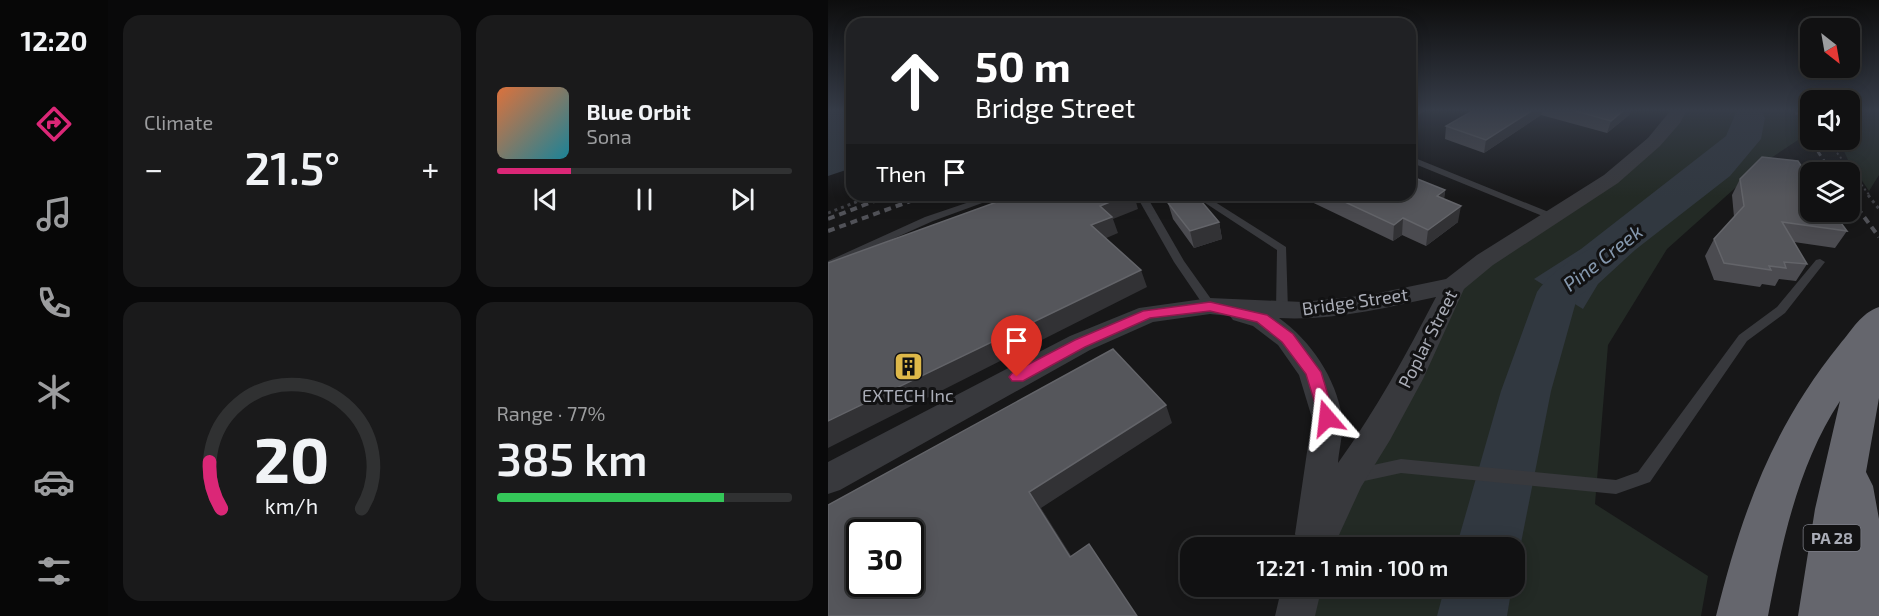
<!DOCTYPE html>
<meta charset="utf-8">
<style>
body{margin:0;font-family:"Exo 2",sans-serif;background:#1a1a1b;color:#f1f3f6;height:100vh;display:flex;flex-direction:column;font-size:22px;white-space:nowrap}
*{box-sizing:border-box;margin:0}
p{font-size:20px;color:#9c9d9f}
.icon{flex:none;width:33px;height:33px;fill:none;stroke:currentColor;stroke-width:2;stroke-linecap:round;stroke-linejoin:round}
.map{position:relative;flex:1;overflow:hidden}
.sheet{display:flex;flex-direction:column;gap:15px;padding:15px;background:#09090a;width:720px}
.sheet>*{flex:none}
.hud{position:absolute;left:18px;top:18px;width:570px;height:183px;border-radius:18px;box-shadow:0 3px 15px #0003,0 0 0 2px #303132;background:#202124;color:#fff;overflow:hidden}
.needle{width:39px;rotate:149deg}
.fabs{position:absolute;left:972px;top:18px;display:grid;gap:12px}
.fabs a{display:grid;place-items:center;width:60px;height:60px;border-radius:12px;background:#111112;box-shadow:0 3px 15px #0003,0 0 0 2px #303132;font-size:30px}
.speed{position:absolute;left:18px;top:519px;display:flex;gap:12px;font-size:30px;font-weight:700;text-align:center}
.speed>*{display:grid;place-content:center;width:78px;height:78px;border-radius:50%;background:#111112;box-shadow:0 3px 15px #0003,0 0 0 2px #303132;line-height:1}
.speed .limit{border:3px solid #111;border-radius:9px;background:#fff;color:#111}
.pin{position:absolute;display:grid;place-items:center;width:51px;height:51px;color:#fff;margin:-62px -26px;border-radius:50% 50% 50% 0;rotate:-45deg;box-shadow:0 0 6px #0007}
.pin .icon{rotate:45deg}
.me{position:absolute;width:66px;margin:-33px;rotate:343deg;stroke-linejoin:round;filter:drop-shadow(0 0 4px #0008)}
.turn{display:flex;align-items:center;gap:21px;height:126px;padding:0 30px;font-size:27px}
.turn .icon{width:78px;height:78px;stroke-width:2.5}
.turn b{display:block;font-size:42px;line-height:51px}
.then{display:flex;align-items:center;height:57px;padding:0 30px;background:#0003;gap:12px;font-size:22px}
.big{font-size:45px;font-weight:600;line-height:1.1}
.sheet .card{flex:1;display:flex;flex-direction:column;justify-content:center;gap:9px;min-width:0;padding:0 21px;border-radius:18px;background:#1a1a1b}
.sheet .dial{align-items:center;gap:0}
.dial svg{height:156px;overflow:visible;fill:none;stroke:#303132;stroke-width:7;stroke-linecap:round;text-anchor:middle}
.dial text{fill:#f1f3f6;stroke:none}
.song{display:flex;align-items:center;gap:18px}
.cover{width:72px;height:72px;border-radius:9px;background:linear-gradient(135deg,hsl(20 70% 55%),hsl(190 70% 35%))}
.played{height:6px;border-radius:3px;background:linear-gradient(90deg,#db2777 25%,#303132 25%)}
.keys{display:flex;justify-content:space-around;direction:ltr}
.heat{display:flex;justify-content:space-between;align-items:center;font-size:33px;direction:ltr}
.charge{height:9px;border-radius:4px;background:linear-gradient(90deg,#34c759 77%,#303132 0)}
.sheet .tiles{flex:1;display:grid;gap:15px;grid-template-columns:repeat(2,1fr)}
.trip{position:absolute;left:352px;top:537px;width:345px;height:60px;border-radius:18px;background:#111112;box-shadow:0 3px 15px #0003,0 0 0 2px #303132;font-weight:600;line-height:60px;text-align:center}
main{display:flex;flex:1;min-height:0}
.tab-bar{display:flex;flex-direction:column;width:108px;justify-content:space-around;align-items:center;background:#070707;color:#9c9d9f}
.tab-bar .icon{width:42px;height:42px}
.tab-bar .active{color:#db2777}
.tab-bar b{font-size:27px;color:#f1f3f6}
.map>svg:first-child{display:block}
</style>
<main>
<nav class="tab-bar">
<b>12:20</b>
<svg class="icon active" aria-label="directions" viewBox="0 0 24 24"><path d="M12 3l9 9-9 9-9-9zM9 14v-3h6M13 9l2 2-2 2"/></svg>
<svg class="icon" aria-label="music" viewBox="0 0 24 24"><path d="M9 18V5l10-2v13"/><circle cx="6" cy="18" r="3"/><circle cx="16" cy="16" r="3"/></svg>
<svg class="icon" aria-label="phone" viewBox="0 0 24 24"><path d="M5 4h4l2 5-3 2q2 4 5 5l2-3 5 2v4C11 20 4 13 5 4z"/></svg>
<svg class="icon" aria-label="climate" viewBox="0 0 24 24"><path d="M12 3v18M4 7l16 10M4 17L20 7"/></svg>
<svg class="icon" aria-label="car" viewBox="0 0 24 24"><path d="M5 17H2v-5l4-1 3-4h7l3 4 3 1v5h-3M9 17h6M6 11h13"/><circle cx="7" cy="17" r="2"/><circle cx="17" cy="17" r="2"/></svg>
<svg class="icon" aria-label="filters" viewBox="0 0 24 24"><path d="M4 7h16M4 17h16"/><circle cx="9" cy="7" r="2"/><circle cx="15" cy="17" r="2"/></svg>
</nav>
<section class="sheet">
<div class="tiles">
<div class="card"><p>Climate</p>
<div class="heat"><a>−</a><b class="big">21.5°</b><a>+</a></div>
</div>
<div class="card">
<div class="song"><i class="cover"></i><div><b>Blue Orbit</b><p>Sona</p></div></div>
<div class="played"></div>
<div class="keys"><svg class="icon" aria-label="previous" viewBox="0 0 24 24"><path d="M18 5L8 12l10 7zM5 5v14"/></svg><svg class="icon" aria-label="pause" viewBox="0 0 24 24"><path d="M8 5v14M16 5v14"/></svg><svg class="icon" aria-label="next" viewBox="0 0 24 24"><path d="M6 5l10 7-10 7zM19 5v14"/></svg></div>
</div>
<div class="card dial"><svg viewBox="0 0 100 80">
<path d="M14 69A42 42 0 1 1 86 69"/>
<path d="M14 69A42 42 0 0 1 8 45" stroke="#db2777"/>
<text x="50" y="56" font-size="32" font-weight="700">20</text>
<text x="50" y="72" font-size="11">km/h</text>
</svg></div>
<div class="card"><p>Range · 77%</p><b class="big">385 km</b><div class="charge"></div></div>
</div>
</section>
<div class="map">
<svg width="1051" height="616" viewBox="0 0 1051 616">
<rect width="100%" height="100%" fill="#171718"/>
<path fill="#232a25" d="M851,110h131v22l-48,32 -95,85 -59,96 -13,159 113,72 -7,40h-406l7,-29 213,-1v-38l-201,-1 140,-262 121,-81z
M1022,110h29v65l-10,16 -21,-31 -9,-20h11z"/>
<path fill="#313840" d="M0,110h24v58l-24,8z
M909,110h24l4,8 -4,21 -31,37 -95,74 -37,34 -15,25 -49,-30 47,-30 145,-113z"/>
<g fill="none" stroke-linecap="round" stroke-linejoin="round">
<path fill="#313840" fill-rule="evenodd" d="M777,243l14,4 6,8 -6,8 -42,35 -26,93 -31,157 -5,12v-12h-59l45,-157 36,-99c12,-19 47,-43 68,-49z
M617,586h67l-5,30h-70z"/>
<path stroke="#3e3f44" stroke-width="2" stroke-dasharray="2 3" stroke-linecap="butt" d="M1003,140v5l39,51
M42,196l4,-1"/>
<path stroke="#3e3f44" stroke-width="3" stroke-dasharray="3 4" stroke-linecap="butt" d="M1040,195l11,14
M0,213l46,-18"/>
<path fill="#38393d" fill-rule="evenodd" d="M589,110h10l-17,9v-5z
M582,156l146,59 2,2 -2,2h-6l-140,-57z
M162,195h14l-71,26 -105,47v-7l97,-44z
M308,195h10l38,66 32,45 -2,3h-8l-32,-47z
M365,195h11l82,52 2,63 -2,3 -4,1 -6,-4 1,-60z
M992,259l5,3 -40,51 -38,28 -97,141 -34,12 -215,-21 -46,10 -6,-2 -2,-5 2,-5 6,-2 46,-10 215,21 22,-8 101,-137 38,-28 39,-47z"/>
<path fill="#38393d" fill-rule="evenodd" d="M843,110h16l-7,13 -20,23 -42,37 -125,82 -29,24 -41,90 -33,61 -29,47 -28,61h-37l2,-6 -3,-8 17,-116 -13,-43 -21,-30 -25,-19 -20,-6 -3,-4 -20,-2 -57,8 -63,28 -250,140 -12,4v-32l242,-126 69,-28 71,-10 93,4 66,-7 77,-16 31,-24 127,-80 44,-37zM608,297c-30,58 -60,113 -98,166 1,-14 6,-32 4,-46 -6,-39 -31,-76 -63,-99 53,3 105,-10 157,-21z
M454,586h40l-7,30h-40z"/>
<path fill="#65666d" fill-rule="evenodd" d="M1051,307v91l-13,74 7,14 6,33v97h-81l17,-107 25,-108c-42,64 -58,141 -72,215h-52c26,-104 56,-188 124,-272 12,-14 21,-31 39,-37z"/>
<path stroke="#515258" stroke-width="3" stroke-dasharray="5 4.5" stroke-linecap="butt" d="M967,110l13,26 23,36
M58,196l4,-1
M95,196l4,-1"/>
<path stroke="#515258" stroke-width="4" stroke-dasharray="7 5" stroke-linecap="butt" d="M1022,198l29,39
M0,219l62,-24
M0,231l99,-36"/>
</g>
<path fill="#4b4b50" d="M646,110h157l-2,5 -22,18 -66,-18 -57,38 -39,-14 1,-13z
M912,179l107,52 -12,17 -41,-6 13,22 -11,17 -17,-2 -4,7 -13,-2 -2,3 -46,-7 -9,-24 9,-17 20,-22 -2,-22z
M617,190l-1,9 14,23 -32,24 -24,-11 -9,6 -96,-46h113z
M340,203l51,19 3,17 -28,9 -21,-29z"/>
<path fill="#323235" d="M705,110h10l-2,5 -57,38 2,-13z
M796,110h7l-2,5 -22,18 4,-12z
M617,190l-2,16 -6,-10z
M299,195h7l4,14 -25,10 5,14 -21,9 -6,-17 9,-19z
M633,206l-3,16 -32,24 2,-16z
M575,218l-1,17 -9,6 1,-16z
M391,222l3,17 -28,9 -4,-17z
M313,270l6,17 -319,161v-27z
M338,405l6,18 -131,85 41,65 -12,-16 -41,-65z"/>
<path fill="#55565b" stroke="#636469" stroke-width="1.5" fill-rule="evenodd" d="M646,110h59l-47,30 -40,-14z
M744,110h52l-13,11z
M934,157l36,4 12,18v33h23l14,19 -65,-9 25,42 -23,-2 2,6 -17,-2 2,4 -47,-7 -10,-24 30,-33 -4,-27z
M582,176l35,14 -8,6 24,10 -33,24 -25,-12 -9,7 -64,-30h80z
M188,195h111l-27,11 12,11 -21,8 50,45 -313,151v-158z
M367,195h1l23,27 -29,9 -22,-28z
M285,349l53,56 -137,87 41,65 19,-13 48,72h-309v-111zM32,532h50v52h-50z"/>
<linearGradient id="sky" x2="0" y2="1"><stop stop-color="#0d0d0d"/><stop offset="0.56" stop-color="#363c48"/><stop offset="1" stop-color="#363c48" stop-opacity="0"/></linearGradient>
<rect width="1051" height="197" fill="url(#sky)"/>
<path fill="#db2777" stroke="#8e194d" stroke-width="1.5" d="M382,302l57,13 26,19 28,38 14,46 -2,5 -6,2 -6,-2 -15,-49 -24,-32 -25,-20 -47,-11 -60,7 -65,29 -62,34h-11l-3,-4 3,-4 63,-33 68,-29z"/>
<defs>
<symbol id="building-square" viewBox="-11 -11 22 22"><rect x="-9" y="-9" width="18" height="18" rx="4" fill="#deb849" stroke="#121213"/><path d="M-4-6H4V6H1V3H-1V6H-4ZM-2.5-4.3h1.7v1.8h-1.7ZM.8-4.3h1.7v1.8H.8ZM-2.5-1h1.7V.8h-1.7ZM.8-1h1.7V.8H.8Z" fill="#111"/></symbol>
</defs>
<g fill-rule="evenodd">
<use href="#building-square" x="64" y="350" width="33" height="33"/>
</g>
<g text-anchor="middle" stroke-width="6" stroke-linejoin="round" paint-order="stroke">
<rect fill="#121213" stroke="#7c7e86" stroke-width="1.5" x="975.5" y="525" width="57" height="26" rx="4.5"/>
<g font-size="16" font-weight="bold" fill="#aaadb7">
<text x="1004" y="544">PA 28</text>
</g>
<g font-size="18" fill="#aaadb7" stroke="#121213">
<text transform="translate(527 302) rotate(-8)" y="6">Bridge Street</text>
<text transform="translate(600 339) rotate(-63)" y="6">Poplar Street</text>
</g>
<g font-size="18" fill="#aaadb7" stroke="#121213">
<text x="80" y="402">EXTECH Inc</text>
</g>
<g font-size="20" font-style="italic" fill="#8598ae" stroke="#121213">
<text transform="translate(775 258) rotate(-38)" y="7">Pine Creek</text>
</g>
</g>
</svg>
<div class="fabs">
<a><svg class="needle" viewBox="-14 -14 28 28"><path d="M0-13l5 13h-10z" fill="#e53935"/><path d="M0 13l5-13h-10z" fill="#9c9d9f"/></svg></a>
<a><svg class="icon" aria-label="sound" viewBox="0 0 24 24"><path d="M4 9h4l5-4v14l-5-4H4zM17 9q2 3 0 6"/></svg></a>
<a><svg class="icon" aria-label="layers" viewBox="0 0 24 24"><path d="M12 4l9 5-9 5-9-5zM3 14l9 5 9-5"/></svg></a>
</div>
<div class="speed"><div class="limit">30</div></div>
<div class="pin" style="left:189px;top:377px;background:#d93025"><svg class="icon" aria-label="arrive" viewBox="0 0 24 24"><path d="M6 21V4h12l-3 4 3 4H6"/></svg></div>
<svg class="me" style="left:499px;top:418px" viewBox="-20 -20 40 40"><path d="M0-17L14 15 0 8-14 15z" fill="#db2777" stroke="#fff" stroke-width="4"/></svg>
<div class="trip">12:21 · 1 min · 100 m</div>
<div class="hud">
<div class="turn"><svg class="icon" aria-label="ahead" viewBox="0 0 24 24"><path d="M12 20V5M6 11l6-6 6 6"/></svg><div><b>50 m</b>Bridge Street</div></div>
<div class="then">Then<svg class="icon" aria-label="arrive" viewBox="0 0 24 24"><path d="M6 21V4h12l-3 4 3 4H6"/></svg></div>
</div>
</div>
</main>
